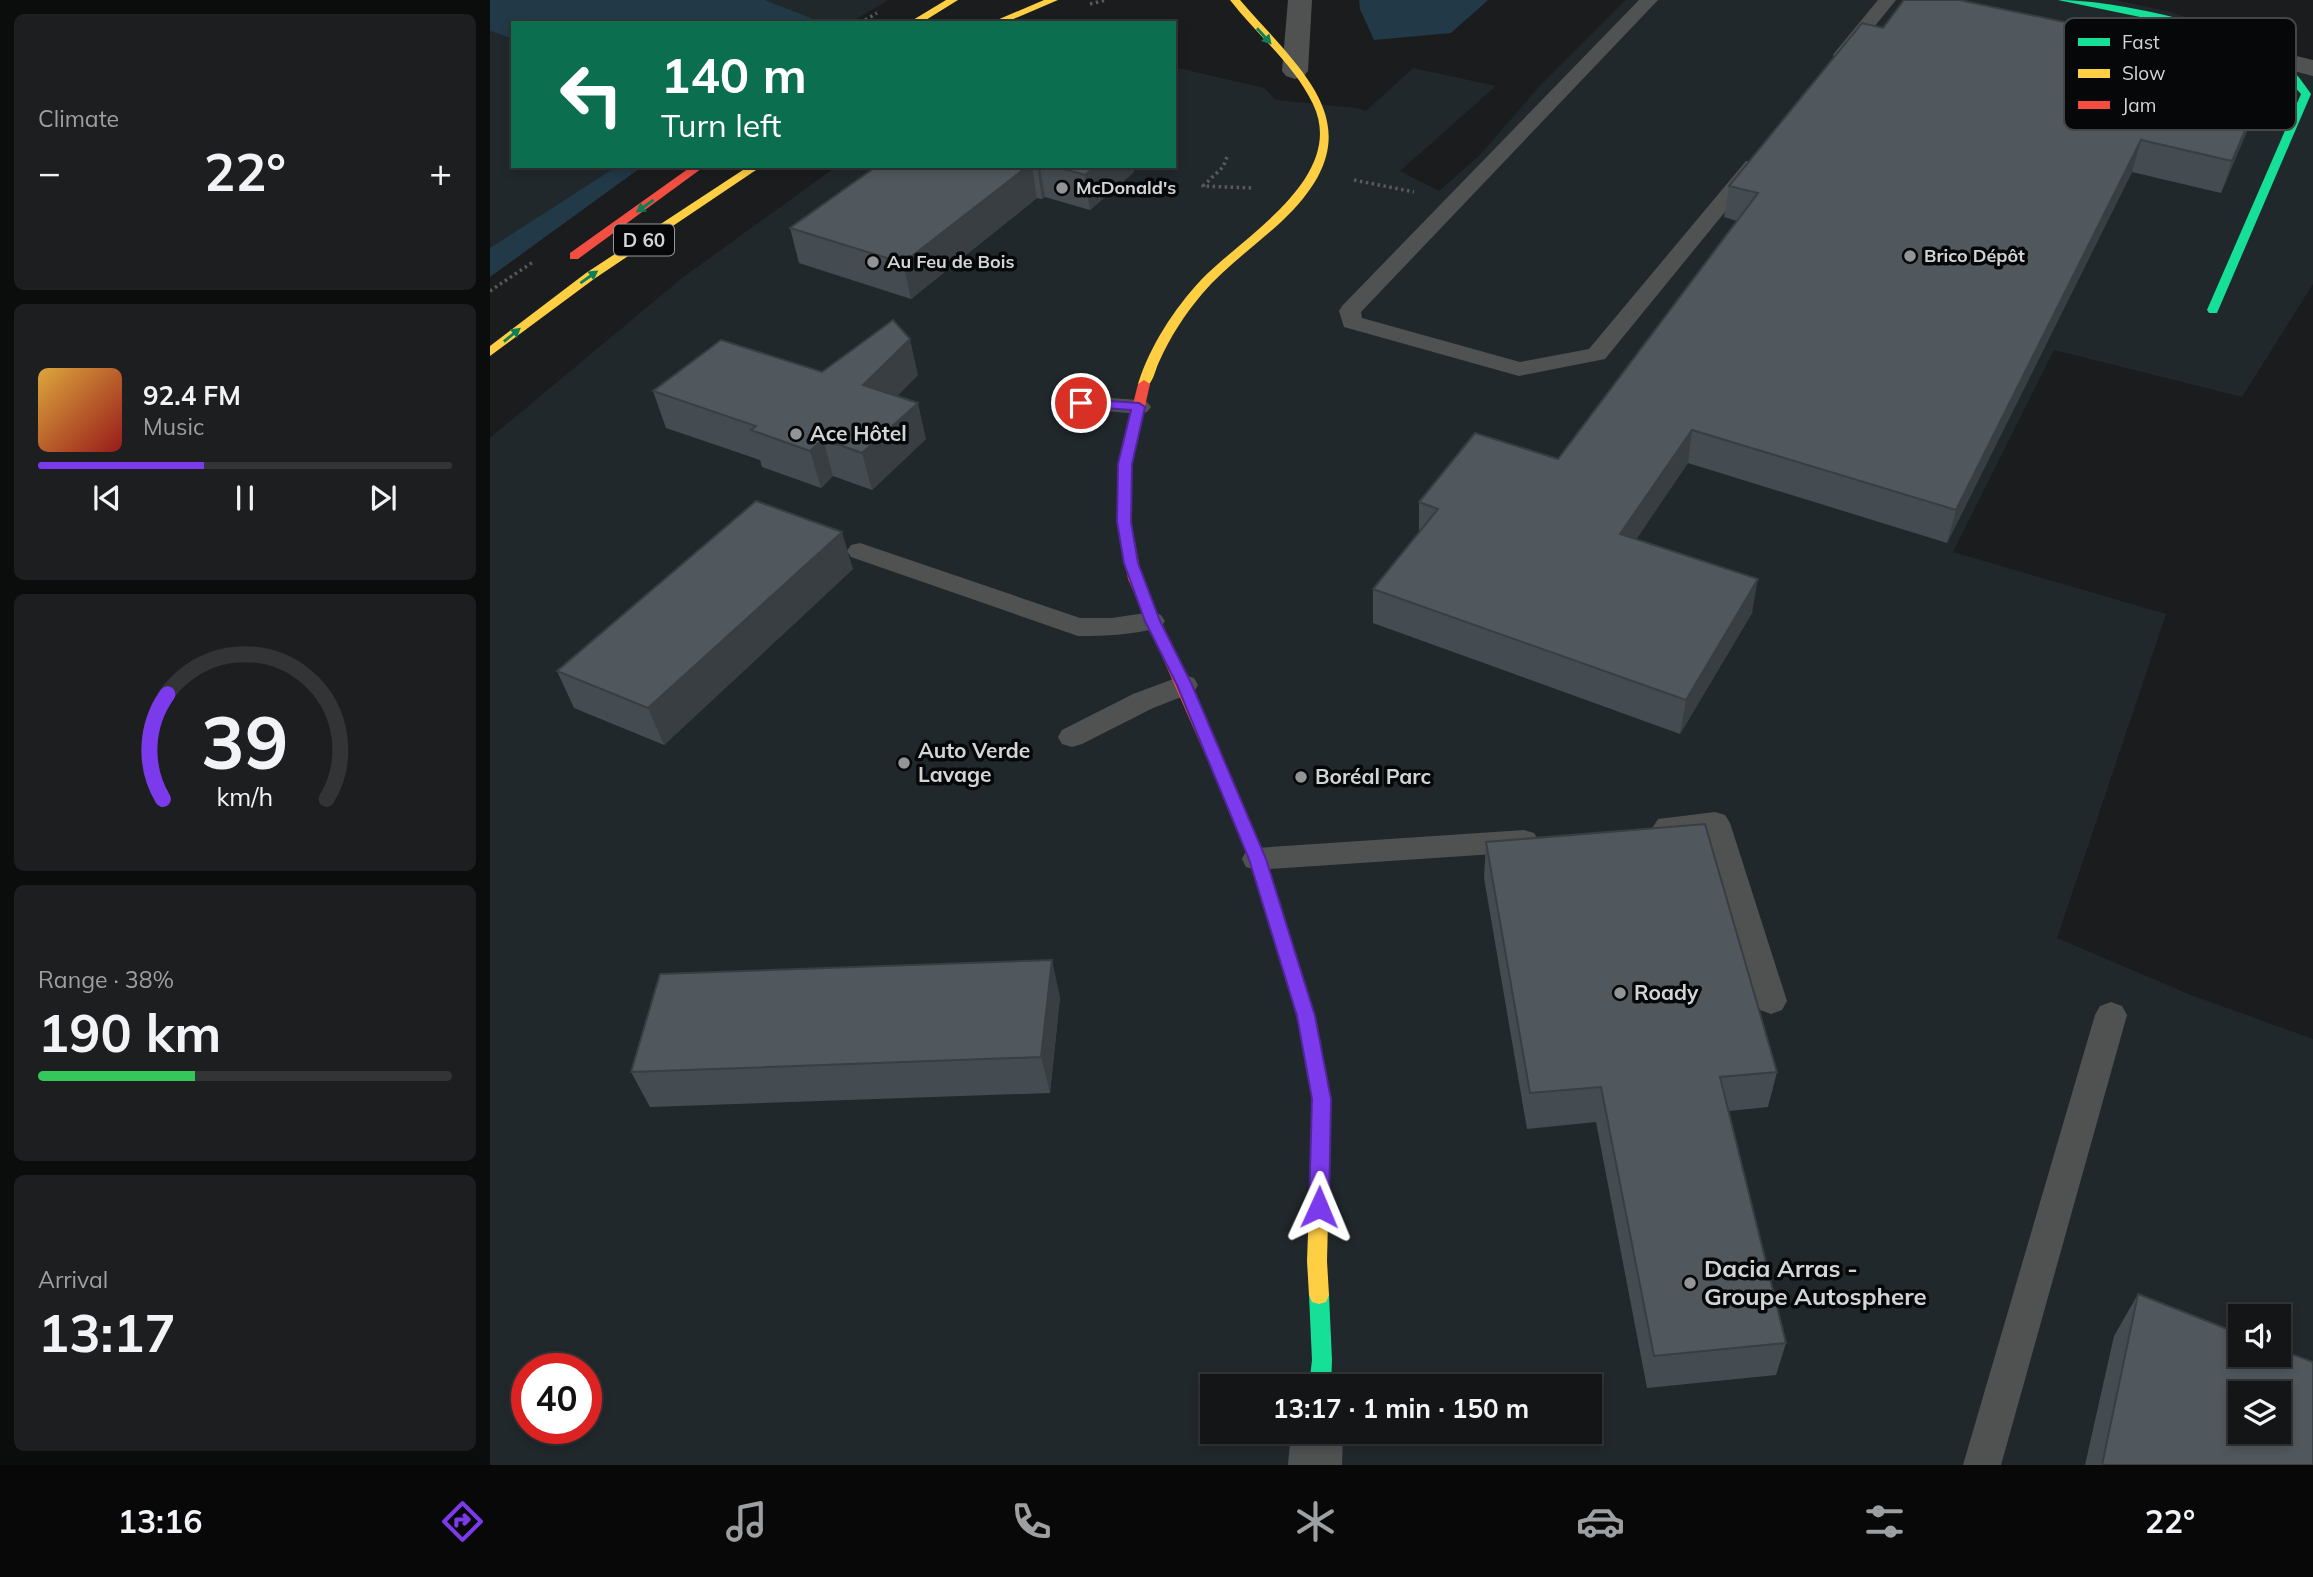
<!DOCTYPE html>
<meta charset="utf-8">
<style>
body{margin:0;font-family:Mulish,sans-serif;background:#1d1e1f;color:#f1f3f6;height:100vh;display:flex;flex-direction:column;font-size:26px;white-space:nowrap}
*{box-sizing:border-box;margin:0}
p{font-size:23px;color:#9d9fa1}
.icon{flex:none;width:38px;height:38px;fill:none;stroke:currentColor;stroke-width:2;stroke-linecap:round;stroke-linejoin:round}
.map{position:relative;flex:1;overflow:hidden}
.sheet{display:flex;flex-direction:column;gap:14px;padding:14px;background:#0b0c0c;width:490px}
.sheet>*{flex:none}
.banner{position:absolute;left:21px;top:21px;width:665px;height:147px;border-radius:0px;box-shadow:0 4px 10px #0003,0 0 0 2px #333435;background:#0b6e4f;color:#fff;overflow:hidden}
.fabs{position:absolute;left:1738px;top:1304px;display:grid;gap:14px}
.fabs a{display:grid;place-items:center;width:63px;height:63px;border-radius:0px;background:#141516;box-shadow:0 4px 10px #0003,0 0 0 2px #333435;font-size:35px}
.speed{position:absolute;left:21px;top:1353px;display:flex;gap:14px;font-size:35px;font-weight:700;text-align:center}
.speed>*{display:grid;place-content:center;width:91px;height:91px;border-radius:50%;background:#141516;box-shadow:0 4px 10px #0003,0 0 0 2px #333435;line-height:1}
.speed .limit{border:10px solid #d22;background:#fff;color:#111}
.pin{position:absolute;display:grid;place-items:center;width:60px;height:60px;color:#fff;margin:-30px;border:4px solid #fff;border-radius:50%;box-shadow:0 2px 7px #0007}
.me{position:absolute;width:77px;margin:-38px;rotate:1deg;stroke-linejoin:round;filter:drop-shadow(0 0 5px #0008)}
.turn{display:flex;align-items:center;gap:24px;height:147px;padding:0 35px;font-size:32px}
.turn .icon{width:91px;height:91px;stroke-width:2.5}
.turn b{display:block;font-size:49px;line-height:60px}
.big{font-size:52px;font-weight:700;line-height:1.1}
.sheet .widget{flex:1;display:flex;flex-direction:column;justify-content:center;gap:10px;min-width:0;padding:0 24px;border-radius:10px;background:#1d1e1f}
.sheet .dial{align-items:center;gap:0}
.dial svg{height:182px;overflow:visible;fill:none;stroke:#333435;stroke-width:7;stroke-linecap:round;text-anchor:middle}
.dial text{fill:#f1f3f6;stroke:none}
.song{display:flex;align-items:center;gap:21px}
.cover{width:84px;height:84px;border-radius:10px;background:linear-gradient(135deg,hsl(40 70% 55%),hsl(0 70% 35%))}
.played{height:7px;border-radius:4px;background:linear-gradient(90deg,#7c3aed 40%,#333435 40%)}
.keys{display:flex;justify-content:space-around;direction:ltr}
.heat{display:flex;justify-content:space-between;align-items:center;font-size:38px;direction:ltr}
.charge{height:10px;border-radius:5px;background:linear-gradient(90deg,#34c759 38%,#333435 0)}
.trip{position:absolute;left:710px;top:1374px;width:402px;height:70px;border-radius:0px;background:#141516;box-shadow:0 4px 10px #0003,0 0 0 2px #333435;font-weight:700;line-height:70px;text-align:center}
.tab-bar{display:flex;height:112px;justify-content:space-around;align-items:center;background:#080809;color:#9d9fa1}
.tab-bar .icon{width:49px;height:49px}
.tab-bar .active{color:#7c3aed}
.tab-bar b{font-size:32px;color:#f1f3f6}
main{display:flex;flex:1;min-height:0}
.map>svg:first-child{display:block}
</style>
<main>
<section class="sheet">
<div class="widget"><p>Climate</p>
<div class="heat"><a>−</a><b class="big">22°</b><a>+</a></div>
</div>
<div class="widget">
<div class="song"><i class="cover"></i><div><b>92.4 FM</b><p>Music</p></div></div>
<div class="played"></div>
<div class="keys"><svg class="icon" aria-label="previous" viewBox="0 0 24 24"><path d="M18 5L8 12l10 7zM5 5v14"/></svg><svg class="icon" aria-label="pause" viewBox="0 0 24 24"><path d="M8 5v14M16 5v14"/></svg><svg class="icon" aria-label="next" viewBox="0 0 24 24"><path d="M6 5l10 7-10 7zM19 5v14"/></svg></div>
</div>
<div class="widget dial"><svg viewBox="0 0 100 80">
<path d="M14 69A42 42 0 1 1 86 69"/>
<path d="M14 69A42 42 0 0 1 16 23" stroke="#7c3aed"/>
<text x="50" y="56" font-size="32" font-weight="700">39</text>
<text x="50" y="72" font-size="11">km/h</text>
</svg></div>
<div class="widget"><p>Range · 38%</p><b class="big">190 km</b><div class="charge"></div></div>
<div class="widget"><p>Arrival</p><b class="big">13:17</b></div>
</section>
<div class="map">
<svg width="1823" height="1465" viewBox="0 0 1823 1465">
<rect width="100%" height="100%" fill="#1a1c1e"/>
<path fill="#21282c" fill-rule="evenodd" d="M275,0h123l-38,23h-26z
M1136,0h489l56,12 110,39 32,16v217l-71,113 -188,-47 -101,202 213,62 -109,324 134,57 122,44v426h-1823v-1027l192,-160 155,-112h337v-99l90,21 12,12 80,8 10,3 47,-43 83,18 -96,85 39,20 41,-36 57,-66zM1750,1316h38v38h-38zM37,1368h59v60h-59zM723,1386h378v46h-378zM1750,1393h38v39h-38z
M0,31l23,8v127h104l-127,82z"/>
<path fill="#223947" d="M0,0h275l59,23h-311v16l-23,-8z
M869,0h129l-37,33 -77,7 -14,-31z
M127,166h26l-153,111v-29z"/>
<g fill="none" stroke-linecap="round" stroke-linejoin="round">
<path stroke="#595a5b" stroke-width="3.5" stroke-dasharray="2.5 3.5" stroke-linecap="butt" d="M600,4l16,-4
M370,23l17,-10
M737,157l-4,10 -20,19 49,2
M864,180l60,12
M0,291l43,-29"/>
<path fill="#505252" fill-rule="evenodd" d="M1149,0h19l-297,312 1,6 158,44 69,-13 157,-188h14l3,4 -3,4 -155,190 -86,17 -175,-49 -5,-16 3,-5z
M1388,0h18l-48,59h-12l-3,-4 3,-4z
M591,396l58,4 8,2 4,5 -4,5 -8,2 -66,-6 -4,-5 4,-5z
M370,543l220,75h32l40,-6 9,3 4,6 -4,6c-27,8 -55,9 -83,9l-227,-79 -4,-6 4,-6z
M694,675l10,3 4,7 -4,7 -41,16 -71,36 -10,3 -10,-3 -4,-7 4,-7 71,-36z
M1225,812l10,3 5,8 57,178 -5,9 -11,4 -11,-4 -5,-9 -51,-166 -36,3 -10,-3 -5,-8 5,-8z
M1034,830l10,3 5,8 -5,8 -10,3 -267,18 -11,-3 -4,-8 4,-8 11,-3z
M1621,1002l11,4 5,9 -126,450h-38l132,-450 5,-9z"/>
<path fill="#505252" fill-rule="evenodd" d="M798,0h24l-4,71 -4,5 -9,3 -9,-3 -4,-5z
M1785,51l38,9v16l-47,-12 -4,-5 4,-5z
M801,1432h52l-1,33h-54z"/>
<path fill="#16e098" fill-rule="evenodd" d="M1568,0c58,0 174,26 221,58 13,9 23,23 32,36l-94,219h-8l-2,-3 94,-216 -28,-31 -45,-23 -54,-16z
M829,1286l7,2 3,7 3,65 -1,26h-22l3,-26 -3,-65 3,-7z"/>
<path fill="#ffcf43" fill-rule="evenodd" d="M456,0h12l-37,23h-13z
M554,0h14l-54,23h-14z
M740,0h10c66,76 139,130 41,222 -26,24 -56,45 -79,72 -17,20 -32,43 -43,68 -4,8 -6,23 -15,26l-6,-4c12,-38 36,-75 63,-104 41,-43 147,-103 112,-176 -19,-40 -56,-69 -83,-104z
M259,166h13l-168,113 -104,77v-10l96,-73z
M729,762l8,6 38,91 50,157 16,83 -4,162 2,34 -3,7 -7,2 -7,-2 -3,-7 -2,-34 6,-162 -16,-83 -48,-157 -38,-91z"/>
<path fill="#f24e42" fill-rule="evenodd" d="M202,166h13l-127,93h-8v-6z
M654,380l6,4 -18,80 -1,57 11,58 85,189 -8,6 -8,-6 -83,-189 -11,-58 1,-57 20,-80z"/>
</g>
<path fill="#454c51" d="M1768,105l-37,88 -89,-21 -185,371 -259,-80 -52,76 116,74 -72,121 -307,-111v-34l46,-57v-30l139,-43 179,-238 -13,-4 5,-31z
M387,166h257v6l-44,38 -45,-13 -3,2 -5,-1 -126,101 -112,-36 -9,-35z
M428,375l-21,21 29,43 -54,51 -39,-14 -12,12 -59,-21 -2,-7 -94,-32 -13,-37z
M363,569l-189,176 -90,-37 -17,-37z
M996,842l291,230 -9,35 -39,4 57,232 -10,32 -129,13 -51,-266 -69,7 -43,-251z
M570,997l-10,96 -400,14 -19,-35z
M1648,1294l175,171h-228l29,-129z"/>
<path fill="#383e42" d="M1779,75l-11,30 -37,88 11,-32z
M1651,140l-9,32 -185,371 9,-33z
M538,166h4l5,32 -126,101 -8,-36z
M547,166h3l5,31 -3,2z
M606,166h38v6l-44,38 -5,-35z
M420,339l8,36 -46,47 -9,-37z
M428,403l8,36 -54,51 -10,-37z
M1202,430l-4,33 -71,105 3,-34z
M333,439l10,37 -12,12 -11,-37z
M352,532l11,37 -189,176 -16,-37z
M1268,579l-6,34 -72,121 6,-34z
M562,960l8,37 -10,96 -9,-36z"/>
<path fill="#50585e" stroke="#383e42" stroke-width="2" fill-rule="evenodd" d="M1414,0h55l233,49 15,-11 17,-3 21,3 20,9 4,28 -37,86 -91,-21 -185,370 -264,-80 -72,104 138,45 -72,121 -313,-111 65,-80 -19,-7 56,-69 83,26 200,-266 -29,-7 133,-163 21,5z
M387,166h151l-125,97 -113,-35z
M563,166h43l-11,9z
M403,320l17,19 -47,46 55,18 -56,50 -39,-14 -13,12 -59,-21 5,-4 -103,-35 68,-51 101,32z
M266,501l86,31 -194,176 -91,-37z
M1215,824l72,248 -57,5 66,266 -132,13 -53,-269 -71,6 -44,-251z
M562,960l-11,97 -410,15 29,-98z
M1648,1294l102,40v20h38v-5l35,13v103h-211zM1750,1393h38v39h-38z"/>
<defs><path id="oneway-solid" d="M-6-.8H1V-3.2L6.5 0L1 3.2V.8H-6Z" transform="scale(1.75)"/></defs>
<g fill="#0f7e57">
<use href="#oneway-solid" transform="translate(774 36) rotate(48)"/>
<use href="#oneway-solid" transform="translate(155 206) rotate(145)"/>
<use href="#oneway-solid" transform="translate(99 277) rotate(-35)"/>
<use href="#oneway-solid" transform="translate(22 335) rotate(-39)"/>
</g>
<path fill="#7c3aed" stroke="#51269a" stroke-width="2" d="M591,399l58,4 6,4 -13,57 -1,58 7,41 22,58 32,64 74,174 49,157 16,83 -2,108 -3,6 -7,3 -7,-3 -3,-6 3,-108 -15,-83 -48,-157 -72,-174 -32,-64 -21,-58 -7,-41 1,-58 13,-54 -55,-4 -1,-3z"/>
<g fill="#929496" stroke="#060708" stroke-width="2.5">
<circle cx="572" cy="188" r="7"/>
<circle cx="1420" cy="256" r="7"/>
<circle cx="383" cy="262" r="7"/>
<circle cx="306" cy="434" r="7"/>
<circle cx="414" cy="763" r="7"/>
<circle cx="811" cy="777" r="7"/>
<circle cx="1130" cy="993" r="7"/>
<circle cx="1200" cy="1283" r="7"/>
</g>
<g text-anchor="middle" stroke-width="7" stroke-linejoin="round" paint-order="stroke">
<g font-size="18" font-weight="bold" fill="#d2d5d6" stroke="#060708" text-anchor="start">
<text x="586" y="194">McDonald's</text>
<text x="1434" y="262">Brico Dépôt</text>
<text x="397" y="268">Au Feu de Bois</text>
</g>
<rect fill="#060708" stroke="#959798" stroke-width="2" x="124" y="224.5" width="60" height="31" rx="5"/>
<g font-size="19" font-weight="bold" fill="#d2d5d6">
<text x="154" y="247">D 60</text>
</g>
<g font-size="21" font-weight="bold" fill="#d2d5d6" stroke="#060708" text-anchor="start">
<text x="320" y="441">Ace Hôtel</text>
<text x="428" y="758">Auto Verde<tspan x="428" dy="24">Lavage</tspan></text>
<text x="825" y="784">Boréal Parc</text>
<text x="1144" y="1000">Roady</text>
</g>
<g font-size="24" font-weight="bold" fill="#d2d5d6" stroke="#060708" text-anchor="start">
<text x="1214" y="1277">Dacia Arras -<tspan x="1214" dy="28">Groupe Autosphere</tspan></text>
</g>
</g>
<rect x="1574" y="18" width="232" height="112" rx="10" fill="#060708" stroke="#434546" stroke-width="2"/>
<rect x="1588" y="38" width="32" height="8" fill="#16e098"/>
<rect x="1588" y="69" width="32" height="9" fill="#ffcf43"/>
<rect x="1588" y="101" width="32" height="8" fill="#f24e42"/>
<g font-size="19" fill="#d2d5d6">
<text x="1632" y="49">Fast</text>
<text x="1632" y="80">Slow</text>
<text x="1632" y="112">Jam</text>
</g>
</svg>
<div class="fabs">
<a><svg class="icon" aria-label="sound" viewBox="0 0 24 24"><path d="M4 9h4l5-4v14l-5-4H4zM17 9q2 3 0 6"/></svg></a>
<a><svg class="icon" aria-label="layers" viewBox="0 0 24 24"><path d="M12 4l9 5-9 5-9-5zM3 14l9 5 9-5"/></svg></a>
</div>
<div class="speed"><div class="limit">40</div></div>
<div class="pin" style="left:591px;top:403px;background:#d93025"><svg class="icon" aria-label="arrive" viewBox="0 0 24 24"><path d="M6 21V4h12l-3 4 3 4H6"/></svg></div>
<svg class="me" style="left:829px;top:1207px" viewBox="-20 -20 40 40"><path d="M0-17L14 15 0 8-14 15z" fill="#7c3aed" stroke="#fff" stroke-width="4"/></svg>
<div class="trip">13:17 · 1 min · 150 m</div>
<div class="banner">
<div class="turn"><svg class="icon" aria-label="left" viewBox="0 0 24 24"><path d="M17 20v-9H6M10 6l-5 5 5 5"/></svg><div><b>140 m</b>Turn left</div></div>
</div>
</div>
</main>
<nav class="tab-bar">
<b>13:16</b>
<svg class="icon active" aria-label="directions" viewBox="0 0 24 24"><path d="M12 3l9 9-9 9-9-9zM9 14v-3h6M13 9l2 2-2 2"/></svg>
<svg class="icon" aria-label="music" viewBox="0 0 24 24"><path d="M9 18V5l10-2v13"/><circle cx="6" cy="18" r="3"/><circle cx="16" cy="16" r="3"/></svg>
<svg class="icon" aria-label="phone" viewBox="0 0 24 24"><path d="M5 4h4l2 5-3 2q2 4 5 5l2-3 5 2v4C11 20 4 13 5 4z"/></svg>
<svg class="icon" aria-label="climate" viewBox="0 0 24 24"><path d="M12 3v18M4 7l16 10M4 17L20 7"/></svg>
<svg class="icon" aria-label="car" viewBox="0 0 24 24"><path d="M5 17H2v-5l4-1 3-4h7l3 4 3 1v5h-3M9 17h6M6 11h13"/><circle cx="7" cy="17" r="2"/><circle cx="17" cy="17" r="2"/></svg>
<svg class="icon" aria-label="filters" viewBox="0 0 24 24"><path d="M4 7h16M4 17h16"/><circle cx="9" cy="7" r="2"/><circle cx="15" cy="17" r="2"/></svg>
<b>22°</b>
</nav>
